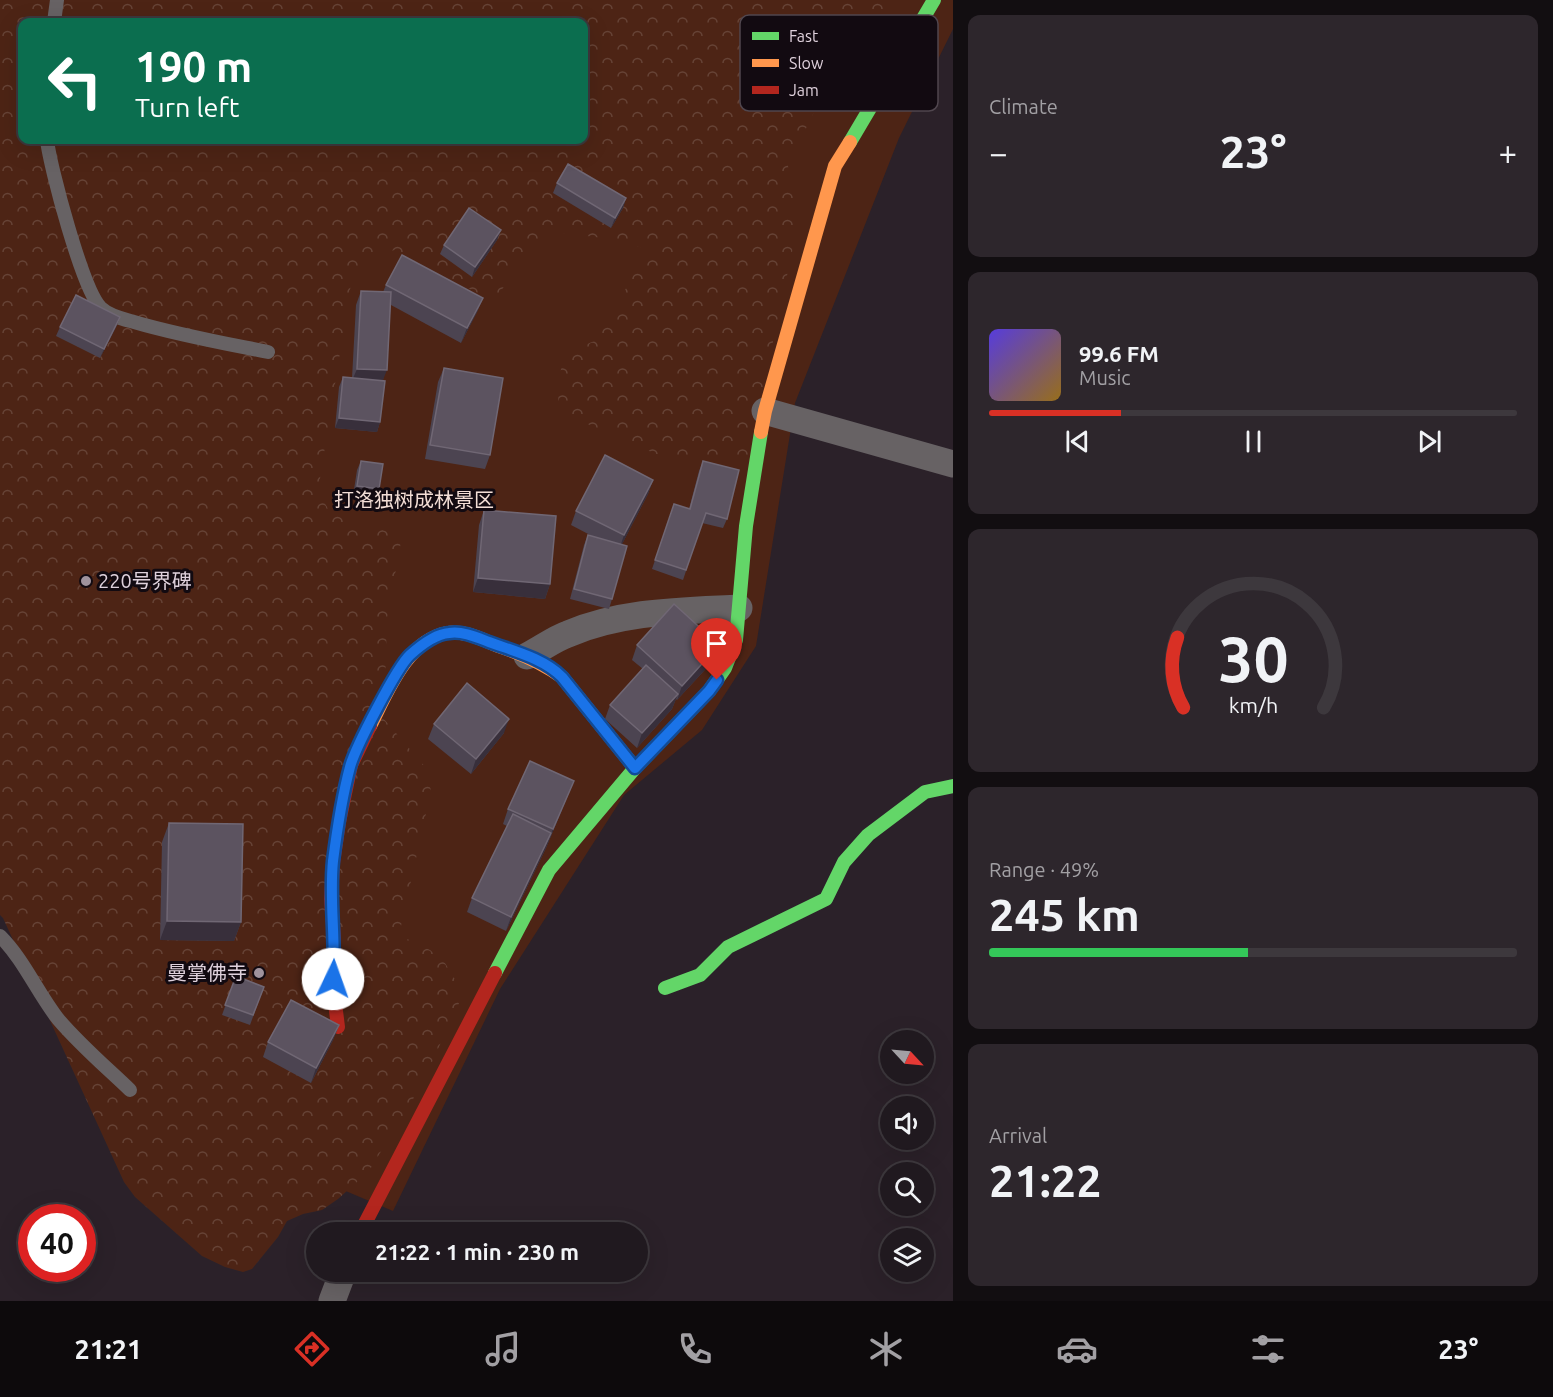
<!DOCTYPE html>
<meta charset="utf-8">
<style>
body{margin:0;font-family:Ubuntu,"Noto Sans SC",sans-serif;background:#2d262c;color:#f1f3f6;height:100vh;display:flex;flex-direction:column;font-size:22px;white-space:nowrap}
*{box-sizing:border-box;margin:0}
p{font-size:20px;color:#a2a0a4}
.icon{flex:none;width:33px;height:33px;fill:none;stroke:currentColor;stroke-width:2;stroke-linecap:round;stroke-linejoin:round}
.map{position:relative;flex:1;overflow:hidden}
.details{display:flex;flex-direction:column;gap:15px;padding:15px;background:#120e11;width:600px}
.details>*{flex:none}
.top-card{position:absolute;left:18px;top:18px;width:570px;height:126px;border-radius:12px;box-shadow:0 6px 24px #0002,0 0 0 2px #3d383d;background:#0b6e4f;color:#fff;overflow:hidden}
.needle{width:39px;rotate:116deg}
.controls{position:absolute;left:880px;top:1030px;display:grid;gap:12px}
.controls a{display:grid;place-items:center;width:54px;height:54px;border-radius:50%;background:#20191f;box-shadow:0 6px 24px #0002,0 0 0 2px #3d383d;font-size:30px}
.speed{position:absolute;left:18px;top:1204px;display:flex;gap:12px;font-size:30px;font-weight:700;text-align:center}
.speed>*{display:grid;place-content:center;width:78px;height:78px;border-radius:50%;background:#20191f;box-shadow:0 6px 24px #0002,0 0 0 2px #3d383d;line-height:1}
.speed .limit{border:9px solid #d22;background:#fff;color:#111}
.pin{position:absolute;display:grid;place-items:center;width:51px;height:51px;color:#fff;margin:-62px -26px;border-radius:50% 50% 50% 0;rotate:-45deg;box-shadow:0 0 6px #0007}
.pin .icon{rotate:45deg}
.me{position:absolute;width:66px;margin:-33px;rotate:3deg;stroke-linejoin:round;filter:drop-shadow(0 0 4px #0008)}
.turn{display:flex;align-items:center;gap:21px;height:126px;padding:0 18px;font-size:27px}
.turn .icon{width:78px;height:78px;stroke-width:2.5}
.turn b{display:block;font-size:42px;line-height:51px}
.big{font-size:45px;font-weight:700;line-height:1.1}
.details .tile{flex:1;display:flex;flex-direction:column;justify-content:center;gap:9px;min-width:0;padding:0 21px;border-radius:12px;background:#2d262c}
.details .dial{align-items:center;gap:0}
.dial svg{height:156px;overflow:visible;fill:none;stroke:#3d383d;stroke-width:7;stroke-linecap:round;text-anchor:middle}
.dial text{fill:#f1f3f6;stroke:none}
.song{display:flex;align-items:center;gap:18px}
.cover{width:72px;height:72px;border-radius:9px;background:linear-gradient(135deg,hsl(250 70% 55%),hsl(40 70% 35%))}
.played{height:6px;border-radius:3px;background:linear-gradient(90deg,#d93025 25%,#3d383d 25%)}
.keys{display:flex;justify-content:space-around;direction:ltr}
.heat{display:flex;justify-content:space-between;align-items:center;font-size:33px;direction:ltr}
.charge{height:9px;border-radius:4px;background:linear-gradient(90deg,#34c759 49%,#3d383d 0)}
.trip{position:absolute;left:306px;top:1222px;width:342px;height:60px;border-radius:30px;background:#20191f;box-shadow:0 6px 24px #0002,0 0 0 2px #3d383d;font-weight:700;line-height:60px;text-align:center}
.menu{display:flex;height:96px;justify-content:space-around;align-items:center;background:#0d0a0c;color:#a2a0a4}
.menu .icon{width:42px;height:42px}
.menu .on{color:#d93025}
.menu b{font-size:27px;color:#f1f3f6}
main{display:flex;flex:1;min-height:0}
.map>svg:first-child{display:block}
</style>
<main>
<div class="map">
<svg width="953" height="1301" viewBox="0 0 953 1301">
<defs>
<pattern id="forest-crowns" width="20" height="18" patternUnits="userSpaceOnUse" patternTransform="scale(1.5)"><rect width="20" height="18" fill="#4d2415"/><path d="M2 6a3 3 0 1 1 6 0M12 15a3 3 0 1 1 6 0" fill="none" stroke="#664336"/></pattern>
</defs>
<rect width="100%" height="100%" fill="#2b2129"/>
<path fill="#4d2415" d="M102,0h851v29l-54,109 -104,265 -39,243 -54,84 -78,65 -124,194 -107,222 -222,-94 -118,-688 531,-289v-118z"/>
<path fill="url(#forest-crowns)" fill-rule="evenodd" d="M0,0h904l-34,64 -47,29 -35,73 10,58 -50,235 -92,-5 -96,-42c-4,-22 -2,-39 7,-60l30,-12 51,-91 -45,-11 -56,-7 -54,70 -99,-51 -41,21 -35,220 13,23 71,22 -15,83 -3,100 42,49 5,23 -32,144 31,15 15,13 11,18 4,20 -39,85 -52,85 -31,28 -16,11 -19,4 -16,7 -9,16 -26,32 -9,3 -18,-5 -23,-11 -67,-59 -11,-15 -121,-264 -3,-3zM22,22h562v118h-562z"/>
<g fill="none" stroke-linecap="round" stroke-linejoin="round">
<path stroke="#676264" stroke-width="14" d="M54,22l3,-22
M47,140c3,27 36,151 54,168 8,8 22,11 33,14 44,13 89,21 134,30
M0,936c24,24 37,56 58,83 22,26 48,48 72,71"/>
<path stroke="#676264" stroke-width="27" d="M765,411l188,53
M527,656c14,-7 27,-17 41,-22 54,-23 113,-23 171,-26
M332,1301l11,-29"/>
<path stroke="#63d668" stroke-width="14" d="M850,142l84,-142
M495,973l54,-103 86,-102 74,-77 16,-23 11,-28 10,-114 15,-94
M665,988l35,-13 28,-28 98,-48 18,-37 24,-27 57,-43 28,-6"/>
<path stroke="#ff974d" stroke-width="14" d="M761,432l4,-21 70,-245 15,-24
M370,726c17,-33 36,-85 77,-93 17,-3 34,6 49,12 24,8 46,17 66,32l73,91"/>
<path stroke="#b3261e" stroke-width="14" d="M338,1027l-6,-48 2,-40 -3,-40 2,-36 6,-41 12,-57 19,-39
M360,1233l135,-260"/>
</g>
<path fill="#4c4451" d="M557,183l69,15 -3,10 -12,20 -58,-35z
M501,230l-4,10 -25,37 -32,-23 4,-9z
M386,285l97,13 -6,14 -16,31 -70,-38 -8,76 -3,41 -3,10 -42,-4 4,-41 4,-10 9,1 4,-73 5,-14 22,1z
M120,317l-4,10 -16,31 -44,-22 4,-9z
M444,368l46,87 -5,14 -60,-10 13,-77z
M361,461l14,38 -22,-3 4,-26z
M703,461l24,58 -4,9 -21,-5 -19,57 -31,-11 22,-65 15,5 10,-38z
M653,480l-5,14 -26,50 -10,55 -3,10 -39,-10 14,-54 4,-10 4,1 -21,-11 5,-14z
M484,510l66,74 -5,15 -72,-7 6,-67z
M637,645l77,15 -37,40 -1,-1 -4,10 -35,39 -32,-29 5,-14 33,-36 -11,-9z
M434,724l70,9 -33,41 -43,-35z
M574,781l-28,67 -40,83 -39,-19 5,-14 35,-72 -4,-2 5,-15z
M169,823l72,99 -7,19 -74,-1 2,-98z
M236,976l28,11 -14,38 -28,-10z
M339,1025l-6,15 -22,43 -48,-26 5,-15z"/>
<path fill="#382f3b" d="M626,198l-3,10 -12,20 4,-10z
M501,230l-4,10 -25,37 3,-10z
M483,298l-6,14 -16,31 6,-15z
M120,317l-4,10 -16,31 4,-9z
M357,369l30,1 -6,15 -30,-2z
M339,418l41,4 -3,10 -42,-4z
M653,480l-5,14 -29,56 5,-15z
M357,486l22,3 -4,10 -22,-3z
M478,578l72,6 -5,15 -72,-7z
M719,645l-5,15 -37,40 5,-14z
M678,694l-6,15 -35,39 5,-15z
M509,719l-5,14 -33,41 5,-15z
M574,781l-28,67 -40,83 5,-14 39,-81z
M167,921l74,1 -7,19 -74,-1z
M339,1025l-6,15 -22,43 5,-15z"/>
<path fill="#5c5360" stroke="#706774" stroke-width="1.5" d="M568,164l58,34 -11,20 -58,-35z
M469,208l32,22 -26,37 -31,-22z
M402,255l81,43 -16,30 -81,-43z
M361,291l30,1 -4,78 -30,-1z
M76,295l44,22 -16,32 -44,-22z
M444,368l59,10 -13,77 -60,-10z
M343,377l42,4 -5,41 -41,-4z
M605,455l48,25 -29,55 -48,-24z
M361,461l22,3 -4,25 -22,-3z
M703,461l36,9 -12,49 -21,-6 -20,57 -31,-10 19,-56 16,5z
M484,510l72,6 -6,68 -72,-6z
M588,535l39,11 -15,53 -38,-10z
M674,604l45,41 -37,41 -45,-41z
M646,665l32,29 -36,39 -32,-28z
M467,683l42,36 -33,40 -42,-35z
M530,761l44,20 -21,48 -45,-20z
M513,814l38,19 -40,84 -39,-19z
M169,823l74,1 -2,98 -74,-1z
M236,976l28,11 -11,28 -28,-10z
M291,1000l48,25 -23,43 -48,-26z"/>
<g fill="none" stroke-linecap="round" stroke-linejoin="round">
<defs>
<path id="route" d="M333,979c3,-39 -4,-79 0,-118 4,-31 9,-64 17,-94 5,-19 47,-100 60,-112 10,-9 25,-21 39,-22 14,-2 27,4 40,9 24,9 54,16 73,35l73,91 74,-77 8,-11"/>
</defs>
<use href="#route" stroke="#114b97" stroke-width="15"/>
<use href="#route" stroke="#1a73e8" stroke-width="10"/>
</g>
<g fill="#a0939d" stroke="#120a11" stroke-width="2">
<circle cx="86" cy="581" r="6"/>
<circle cx="259" cy="973" r="6"/>
</g>
<g text-anchor="middle" stroke-width="6" stroke-linejoin="round" paint-order="stroke">
<g font-size="20" fill="#f3ded6" stroke="#120a11">
<text x="414" y="507">打洛独树成林景区</text>
</g>
<g font-size="20" fill="#dfd1dc" stroke="#120a11" text-anchor="start">
<text x="98" y="588">220号界碑</text>
<text x="247" y="980" text-anchor="end">曼掌佛寺</text>
</g>
</g>
<rect x="740" y="15" width="198" height="96" rx="9" fill="#120a11" stroke="#50464e" stroke-width="1.5"/>
<rect x="752" y="32" width="27" height="8" fill="#63d668"/>
<rect x="752" y="59" width="27" height="8" fill="#ff974d"/>
<rect x="752" y="86" width="27" height="8" fill="#b3261e"/>
<g font-size="16" fill="#dfd1dc">
<text x="789" y="42">Fast</text>
<text x="789" y="69">Slow</text>
<text x="789" y="96">Jam</text>
</g>
</svg>
<div class="controls">
<a><svg class="needle" viewBox="-14 -14 28 28"><path d="M0-13l5 13h-10z" fill="#e53935"/><path d="M0 13l5-13h-10z" fill="#a2a0a4"/></svg></a>
<a><svg class="icon" aria-label="sound" viewBox="0 0 24 24"><path d="M4 9h4l5-4v14l-5-4H4zM17 9q2 3 0 6"/></svg></a>
<a><svg class="icon" aria-label="search" viewBox="0 0 24 24"><circle cx="10" cy="10" r="6"/><path d="M15 15l6 6"/></svg></a>
<a><svg class="icon" aria-label="layers" viewBox="0 0 24 24"><path d="M12 4l9 5-9 5-9-5zM3 14l9 5 9-5"/></svg></a>
</div>
<div class="speed"><div class="limit">40</div></div>
<div class="pin" style="left:717px;top:680px;background:#d93025"><svg class="icon" aria-label="arrive" viewBox="0 0 24 24"><path d="M6 21V4h12l-3 4 3 4H6"/></svg></div>
<svg class="me" style="left:333px;top:979px" viewBox="-20 -20 40 40"><circle r="19" fill="#fff"/><path d="M0-13L10 11 0 6-10 11z" fill="#1a73e8"/></svg>
<div class="trip">21:22 · 1 min · 230 m</div>
<div class="top-card">
<div class="turn"><svg class="icon" aria-label="left" viewBox="0 0 24 24"><path d="M17 20v-9H6M10 6l-5 5 5 5"/></svg><div><b>190 m</b>Turn left</div></div>
</div>
</div>
<section class="details">
<div class="tile"><p>Climate</p>
<div class="heat"><a>−</a><b class="big">23°</b><a>+</a></div>
</div>
<div class="tile">
<div class="song"><i class="cover"></i><div><b>99.6 FM</b><p>Music</p></div></div>
<div class="played"></div>
<div class="keys"><svg class="icon" aria-label="previous" viewBox="0 0 24 24"><path d="M18 5L8 12l10 7zM5 5v14"/></svg><svg class="icon" aria-label="pause" viewBox="0 0 24 24"><path d="M8 5v14M16 5v14"/></svg><svg class="icon" aria-label="next" viewBox="0 0 24 24"><path d="M6 5l10 7-10 7zM19 5v14"/></svg></div>
</div>
<div class="tile dial"><svg viewBox="0 0 100 80">
<path d="M14 69A42 42 0 1 1 86 69"/>
<path d="M14 69A42 42 0 0 1 11 33" stroke="#d93025"/>
<text x="50" y="56" font-size="32" font-weight="700">30</text>
<text x="50" y="72" font-size="11">km/h</text>
</svg></div>
<div class="tile"><p>Range · 49%</p><b class="big">245 km</b><div class="charge"></div></div>
<div class="tile"><p>Arrival</p><b class="big">21:22</b></div>
</section>
</main>
<nav class="menu">
<b>21:21</b>
<svg class="icon on" aria-label="directions" viewBox="0 0 24 24"><path d="M12 3l9 9-9 9-9-9zM9 14v-3h6M13 9l2 2-2 2"/></svg>
<svg class="icon" aria-label="music" viewBox="0 0 24 24"><path d="M9 18V5l10-2v13"/><circle cx="6" cy="18" r="3"/><circle cx="16" cy="16" r="3"/></svg>
<svg class="icon" aria-label="phone" viewBox="0 0 24 24"><path d="M5 4h4l2 5-3 2q2 4 5 5l2-3 5 2v4C11 20 4 13 5 4z"/></svg>
<svg class="icon" aria-label="climate" viewBox="0 0 24 24"><path d="M12 3v18M4 7l16 10M4 17L20 7"/></svg>
<svg class="icon" aria-label="car" viewBox="0 0 24 24"><path d="M5 17H2v-5l4-1 3-4h7l3 4 3 1v5h-3M9 17h6M6 11h13"/><circle cx="7" cy="17" r="2"/><circle cx="17" cy="17" r="2"/></svg>
<svg class="icon" aria-label="filters" viewBox="0 0 24 24"><path d="M4 7h16M4 17h16"/><circle cx="9" cy="7" r="2"/><circle cx="15" cy="17" r="2"/></svg>
<b>23°</b>
</nav>
